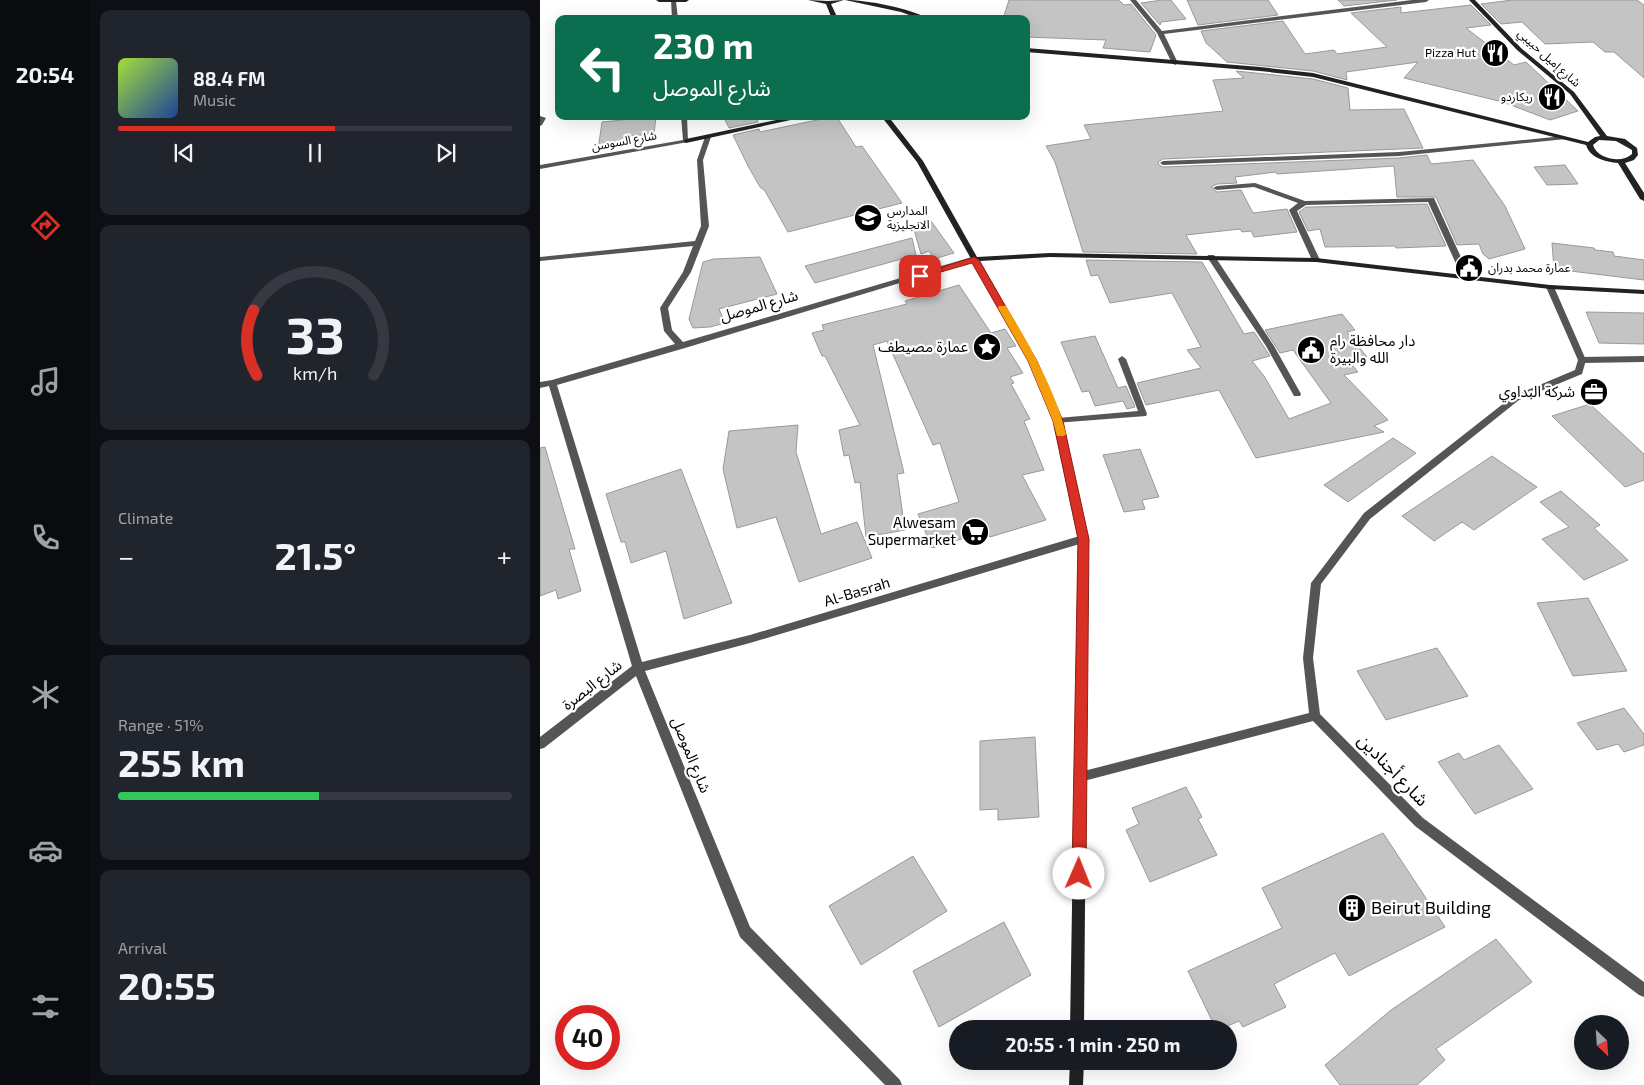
<!DOCTYPE html>
<meta charset="utf-8">
<style>
body{margin:0;font-family:"Exo 2","Noto Sans Arabic",sans-serif;background:#20242c;color:#f1f3f6;height:100vh;display:flex;flex-direction:column;font-size:19px;white-space:nowrap}
*{box-sizing:border-box;margin:0}
p{font-size:16px;color:#9ea1a6}
.icon{flex:none;width:28px;height:28px;fill:none;stroke:currentColor;stroke-width:2;stroke-linecap:round;stroke-linejoin:round}
.map{position:relative;flex:1;overflow:hidden}
.side{display:flex;flex-direction:column;gap:10px;padding:10px;background:#0d0f14;width:450px}
.side>*{flex:none}
.guide{position:absolute;left:15px;top:15px;width:475px;height:105px;border-radius:10px;box-shadow:0 5px 20px #0002;background:#0b6e4f;color:#fff;overflow:hidden}
.needle{width:32px;rotate:155deg}
.fabs{position:absolute;left:1034px;top:1015px;display:grid;gap:10px}
.fabs a{display:grid;place-items:center;width:55px;height:55px;border-radius:50%;background:#171b24;box-shadow:0 5px 20px #0002;font-size:25px}
.speed{position:absolute;left:15px;top:1005px;display:flex;gap:10px;font-size:25px;font-weight:700;text-align:center}
.speed>*{display:grid;place-content:center;width:65px;height:65px;border-radius:50%;background:#171b24;box-shadow:0 5px 20px #0002;line-height:1}
.speed .limit{border:8px solid #d22;background:#fff;color:#111}
.pin{position:absolute;display:grid;place-items:center;width:42px;height:42px;color:#fff;margin:-21px;border-radius:10px;box-shadow:0 2px 8px #0006}
.me{position:absolute;width:55px;margin:-28px;rotate:1deg;stroke-linejoin:round;filter:drop-shadow(0 0 4px #0008)}
.turn{display:flex;align-items:center;gap:18px;height:105px;padding:0 15px;font-size:22px}
.turn .icon{width:65px;height:65px;stroke-width:2.5}
.turn b{display:block;font-size:35px;line-height:42px}
.big{font-size:38px;font-weight:700;line-height:1.1}
.side .tile{flex:1;display:flex;flex-direction:column;justify-content:center;gap:8px;min-width:0;padding:0 18px;border-radius:10px;background:#20242c}
.side .dial{align-items:center;gap:0}
.dial svg{height:130px;overflow:visible;fill:none;stroke:#363941;stroke-width:7;stroke-linecap:round;text-anchor:middle}
.dial text{fill:#f1f3f6;stroke:none}
.song{display:flex;align-items:center;gap:15px}
.cover{width:60px;height:60px;border-radius:8px;background:linear-gradient(135deg,hsl(80 70% 55%),hsl(220 70% 35%))}
.played{height:5px;border-radius:2px;background:linear-gradient(90deg,#d93025 55%,#363941 55%)}
.keys{display:flex;justify-content:space-around;direction:ltr}
.heat{display:flex;justify-content:space-between;align-items:center;font-size:28px;direction:ltr}
.charge{height:8px;border-radius:4px;background:linear-gradient(90deg,#34c759 51%,#363941 0)}
.trip{position:absolute;left:409px;top:1020px;width:288px;height:50px;border-radius:25px;background:#171b24;box-shadow:0 5px 20px #0002;font-weight:700;line-height:50px;text-align:center}
main{display:flex;flex:1;min-height:0}
.menu{display:flex;flex-direction:column;width:90px;justify-content:space-around;align-items:center;background:#090b0e;color:#9ea1a6}
.menu .icon{width:35px;height:35px}
.menu .on{color:#d93025}
.menu b{font-size:22px;color:#f1f3f6}
.map>svg:first-child{display:block}
</style>
<main>
<nav class="menu">
<b>20:54</b>
<svg class="icon on" aria-label="directions" viewBox="0 0 24 24"><path d="M12 3l9 9-9 9-9-9zM9 14v-3h6M13 9l2 2-2 2"/></svg>
<svg class="icon" aria-label="music" viewBox="0 0 24 24"><path d="M9 18V5l10-2v13"/><circle cx="6" cy="18" r="3"/><circle cx="16" cy="16" r="3"/></svg>
<svg class="icon" aria-label="phone" viewBox="0 0 24 24"><path d="M5 4h4l2 5-3 2q2 4 5 5l2-3 5 2v4C11 20 4 13 5 4z"/></svg>
<svg class="icon" aria-label="climate" viewBox="0 0 24 24"><path d="M12 3v18M4 7l16 10M4 17L20 7"/></svg>
<svg class="icon" aria-label="car" viewBox="0 0 24 24"><path d="M5 17H2v-5l4-1 3-4h7l3 4 3 1v5h-3M9 17h6M6 11h13"/><circle cx="7" cy="17" r="2"/><circle cx="17" cy="17" r="2"/></svg>
<svg class="icon" aria-label="filters" viewBox="0 0 24 24"><path d="M4 7h16M4 17h16"/><circle cx="9" cy="7" r="2"/><circle cx="15" cy="17" r="2"/></svg>
</nav>
<section class="side">
<div class="tile">
<div class="song"><i class="cover"></i><div><b>88.4 FM</b><p>Music</p></div></div>
<div class="played"></div>
<div class="keys"><svg class="icon" aria-label="previous" viewBox="0 0 24 24"><path d="M18 5L8 12l10 7zM5 5v14"/></svg><svg class="icon" aria-label="pause" viewBox="0 0 24 24"><path d="M8 5v14M16 5v14"/></svg><svg class="icon" aria-label="next" viewBox="0 0 24 24"><path d="M6 5l10 7-10 7zM19 5v14"/></svg></div>
</div>
<div class="tile dial"><svg viewBox="0 0 100 80">
<path d="M14 69A42 42 0 1 1 86 69"/>
<path d="M14 69A42 42 0 0 1 12 29" stroke="#d93025"/>
<text x="50" y="56" font-size="32" font-weight="700">33</text>
<text x="50" y="72" font-size="11">km/h</text>
</svg></div>
<div class="tile"><p>Climate</p>
<div class="heat"><a>−</a><b class="big">21.5°</b><a>+</a></div>
</div>
<div class="tile"><p>Range · 51%</p><b class="big">255 km</b><div class="charge"></div></div>
<div class="tile"><p>Arrival</p><b class="big">20:55</b></div>
</section>
<div class="map">
<svg width="1104" height="1085" viewBox="0 0 1104 1085">
<rect width="100%" height="100%" fill="#fff"/>
<path fill="#c4c4c4" stroke="#999" d="M469,0h110l5,5 7,-1 25,31 -6,17 -47,-4 3,-8 -80,-3v-18h-23z
M622,0h9l15,19 -25,3 -1,3 -19,-22z
M647,0h81l10,15 -80,10z
M798,0h59l-53,6z
M972,0h125l7,5v73l-30,-26h-9l-12,-10 -48,2 -23,-22 -21,2 -20,-20z
M931,5l20,20 -25,3 48,37 12,-3 52,49 -28,9 -47,-18 -99,-24 14,-16 -72,10 1,8 -34,-9 -86,-9 -21,-19 -5,-12 82,-10 22,33 29,-4 3,4 50,-7 -36,-34 50,-6v6z
M696,71l77,8 35,9 2,22 54,-1 19,39 -260,11 -5,3 1,3 4,2 236,-9 28,-3 4,9 42,-4 32,46 20,43 -36,10 -6,-5 -4,-10 -22,1 -21,-48h-39l-3,-31 -117,8 -1,-2 -41,5 2,6 -20,1 -6,3 6,5 24,-2 12,23 34,-4 10,23 -43,5 -3,-6 -9,1 -2,-3 -54,6 11,19 -114,-2 -28,-90 -9,-16 45,-7 -7,-14 139,-14 -10,-31 31,-2z
M83,116h33l-2,18 -26,2 -1,10 -29,4 4,-28 21,-2z
M183,116h33l2,6 -29,6z
M296,116l20,31 6,-1 40,57 -114,29 -23,-41 -5,-4 -12,-21 -15,-31 26,-6 1,3z
M1025,165l13,19 -31,1 -13,-18z
M887,204l19,42 -50,2 -1,-2 -70,1 -5,-18 -12,2 -9,-19 7,-5h6z
M391,221l23,32 -20,6 -5,-8 -8,3 -8,-28z
M372,238l4,17 -101,28 -10,-17z
M1012,243l42,5 1,2 18,2 1,4 30,4v20l-90,-11z
M220,257l17,37 -58,15 6,14 -15,4 -17,1 -4,-9 14,-57 11,-3z
M546,260l116,2 42,72 10,-2 16,24 -18,5 12,15 25,43 42,-16 -38,-53 -13,3 -15,-23 77,-16 13,16 -8,2 20,25 -18,4 9,11 -14,3 44,45 -14,6 10,6 -128,26 -37,-68 -73,15 -9,-22 64,-15 -14,-18 14,-3 -29,-54 -62,10 -12,-28 -7,1z
M419,285l32,48 14,-4 11,17 -9,2 16,25 -13,4 4,6 -3,1 19,35 -6,2 20,49 -22,5 24,45 -56,17 -3,-6 -55,17 -14,-34 41,-12 -19,-59 -7,2 -46,-104 -14,4 31,128 -7,1 8,56 -39,7 -6,-55 -5,1 -6,-28 -5,1 -5,-26 21,-5 -35,-69h-3l-10,-23 12,-3 -2,-5 85,-21 -2,-3z
M1046,312l58,1v31l-45,-1z
M555,336l23,52 8,-2 9,21 -8,2 -4,-8 -28,5 -6,-15 -7,1 -21,-50z
M1050,404l54,50v26l-19,7 -73,-71z
M258,425l-2,27 25,82 36,-12 15,36 -73,24 -23,-65 -39,11 -14,-59 6,-38z
M853,438l23,15 -68,49 -24,-17z
M5,447l30,102h-6l12,42 -23,8 -2,-9 -16,6v-148z
M600,449l19,48 -17,3 3,9 -21,3 -21,-57z
M952,456l45,31 -63,43 -12,-8 -28,19 -32,-25z
M141,469l51,134 -48,16 -18,-68 -35,12 -6,-21h-4l-15,-48z
M1021,491l39,34 -6,3 34,32 -44,20 -42,-41 27,-12 -29,-25z
M1048,598l39,73 -54,5 -36,-73z
M897,648l31,48 -82,24 -29,-49z
M1084,708l20,26v11l-20,7 -6,-8 -21,6 -20,-27z
M495,737l4,80 -41,3v-11l-18,1v-69z
M959,745l34,44 -58,25 -37,-52 21,-9 5,7z
M646,787l16,30 -4,2 19,36 -67,27 -24,-52 13,-6 -7,-16z
M843,833l62,94 -96,49 -14,-23 -61,31 12,23 -43,20 -4,-6 -18,8h-5l-28,-58 94,-43 -20,-40z
M373,856l34,55 -86,54 -32,-59z
M464,922l27,53 -92,52 -26,-56z
M956,939l36,43 -96,67 9,11 -28,25h-77l-15,-20 66,-55z"/>
<g fill="none" stroke-linecap="round" stroke-linejoin="round">
<path fill="#555" fill-rule="evenodd" d="M0,116l6,2 -4,7 -2,1z
M582,356l4,3 21,55 -1,2 -91,7 -2,-2 5,-3 80,-7 -20,-52z
M1104,356v6l-62,1 -4,-3 4,-3z"/>
<path fill="#555" fill-rule="evenodd" d="M131,0l5,1 2,18h-6z
M590,0h6l26,31 250,-31h17l-3,2 -262,32 14,29 -3,2 -3,-2 -15,-30z
M141,116h6l1,26 -148,27v-4l143,-25z
M168,135l3,2 -8,23 6,66 -18,46 -23,36 4,22 11,12 289,-85h3l4,2 -294,89 -128,37 85,277 108,-27 333,-100 5,4 -5,4 -333,100 -105,28 105,256 150,153 2,5h-17l-145,-148 -104,-261 -92,72 -4,1v-12l92,-71 -83,-280 -9,2v-6l12,-2 123,-36 -11,-13 -4,-23 23,-36 10,-26 -153,15v-4l155,-16 6,-15 -4,-66 8,-23z
M1024,136l3,2 -1,1 -167,17 -236,9 -3,-2 3,-2 236,-9z
M715,183l50,18 129,-3 36,79 -4,2 -4,-2 -34,-75 -122,3 -9,6 23,49 -4,2 -4,-2 -23,-50 9,-7 -44,-16 -37,3 -4,-2 4,-2z
M668,255h6l60,91 27,48 -1,2h-6l-28,-50 -59,-89z
M1007,285h6l1,2 32,73 -4,14 -63,26 -149,119 -49,65 -8,74 7,56 103,104 221,164v15l-5,-2 -224,-169 -102,-105 -233,61 -4,-1 -2,-4 2,-4 4,-1 229,-59 -6,-55 8,-75 53,-70 149,-117 62,-26 3,-10 -32,-73z"/>
<path fill="#222" fill-rule="evenodd" d="M116,0h33l-3,2h-27z
M268,0l20,1 16,-1 -13,4 7,15h-6l-6,-15z
M305,0c22,0 65,8 84,19h-9l-19,-7z
M929,0h6l46,48 53,44 33,44 18,3 12,9 1,7 -4,5 -9,3 19,30v8l-4,-2 -22,-36c-12,-1 -28,-5 -32,-18l-273,-68 -53,-6 -234,-19v-4l234,19 53,6 275,69 7,-5 5,-1 -30,-42 -53,-44zM1059,140l17,1 16,9v4c-10,10 -35,5 -39,-9z
M255,116h14l-123,27 -3,-2 3,-2z
M341,116h7l35,45 54,96 73,-4 266,5 234,27 94,5v4l-94,-5 -234,-27 -266,-5 -70,4 56,100 27,60 25,118 -4,490h-14l8,-490 -25,-118 -25,-60 -111,-199z
M530,1061h14l-1,24h-14z"/>
</g>
<path fill="#d93025" stroke="#8d1f18" d="M434,257l5,3 58,101 26,60 26,118 -3,335 -2,4 -5,2 -5,-2 -2,-4 6,-335 -25,-118 -25,-60 -56,-98 -52,15 -5,-2z"/>
<path fill="#f59e0b" d="M459,306h7c22,36 51,87 60,128l-2,2h-7l-4,-15 -25,-60 -30,-53z"/>
<defs>
<symbol id="restaurant-disc" viewBox="-11 -11 22 22"><circle r="9.5" fill="#000" stroke="#fff"/><path d="M-5-6h1v4h1v-4h1v4h1v-4h1v5L-1.5 .5V6h-2V.5L-5-1ZM5-6V6H3V1.5H1.5Q1.5-4 5-6Z" fill="#fff"/></symbol>
<symbol id="school-disc" viewBox="-11 -11 22 22"><circle r="9.5" fill="#000" stroke="#fff"/><path d="M0-5L7-2L0 1L-7-2ZM-4 1L0 2.5L4 1V4Q0 6-4 4Z" fill="#fff"/></symbol>
<symbol id="civic-disc" viewBox="-11 -11 22 22"><circle r="9.5" fill="#000" stroke="#fff"/><path d="M-.6-6.5H3V-4.5H.6V-3L4-1V1h2V6H-6V1h2V-1L-.6-3ZM-1.2 2.5V6h2.4V2.5Z" fill="#fff"/></symbol>
<symbol id="sight-disc" viewBox="-11 -11 22 22"><circle r="9.5" fill="#000" stroke="#fff"/><path d="M0-6L1.8-2.2L6-1.7L2.9 1.2L3.7 5.4L0 3.3L-3.7 5.4L-2.9 1.2L-6-1.7L-1.8-2.2Z" fill="#fff"/></symbol>
<symbol id="office-disc" viewBox="-11 -11 22 22"><circle r="9.5" fill="#000" stroke="#fff"/><path d="M-6-3h4V-5.5h4V-3h4V5H-6ZM-1-4.5V-3h2v-1.5ZM-6 0V1H6V0Z" fill="#fff"/></symbol>
<symbol id="supermarket-disc" viewBox="-11 -11 22 22"><circle r="9.5" fill="#000" stroke="#fff"/><path d="M-6-5.5h2.5l.6 2H6L4.5 2H-2.5L-4.4-4H-6ZM-1.5 3.2a1.3 1.3 0 1 0 .1 0ZM3 3.2a1.3 1.3 0 1 0 .1 0Z" fill="#fff"/></symbol>
<symbol id="building-disc" viewBox="-11 -11 22 22"><circle r="9.5" fill="#000" stroke="#fff"/><path d="M-4-6H4V6H1V3H-1V6H-4ZM-2.5-4.3h1.7v1.8h-1.7ZM.8-4.3h1.7v1.8H.8ZM-2.5-1h1.7V.8h-1.7ZM.8-1h1.7V.8H.8Z" fill="#fff"/></symbol>
</defs>
<g fill-rule="evenodd">
<use href="#restaurant-disc" x="939" y="37" width="32" height="32"/>
<use href="#restaurant-disc" x="996" y="81" width="32" height="32"/>
<use href="#school-disc" x="312" y="202" width="32" height="32"/>
<use href="#civic-disc" x="913" y="252" width="32" height="32"/>
<use href="#sight-disc" x="431" y="331" width="32" height="32"/>
<use href="#civic-disc" x="755" y="334" width="32" height="32"/>
<use href="#office-disc" x="1038" y="376" width="32" height="32"/>
<use href="#supermarket-disc" x="419" y="516" width="32" height="32"/>
<use href="#building-disc" x="796" y="892" width="32" height="32"/>
</g>
<g text-anchor="middle" stroke-width="4.5" stroke-linejoin="round" paint-order="stroke">
<g font-size="12" fill="#000" stroke="#fff" text-anchor="end">
<text x="936" y="57">Pizza Hut</text>
<text x="993" y="101">ريكاردو</text>
<text x="347" y="215" text-anchor="start">المدارس<tspan x="347" dy="14">الانجليزية</tspan></text>
<text x="948" y="272" text-anchor="start">عمارة محمد بدران</text>
</g>
<g font-size="12" fill="#000" stroke="#fff">
<text transform="translate(1009 58) rotate(42)" y="4">شارع إميل حبيبي</text>
<text transform="translate(84 141) rotate(-10)" y="4">شارع السوسن</text>
</g>
<g font-size="15" fill="#000" stroke="#fff">
<text transform="translate(219 306) rotate(-16)" y="5">شارع الموصل</text>
<text transform="translate(317 592) rotate(-17)" y="5">Al-Basrah</text>
<text transform="translate(52 685) rotate(-38)" y="5">شارع البصرة</text>
<text transform="translate(151 755) rotate(68)" y="5">شارع الموصل</text>
</g>
<g font-size="15" fill="#000" stroke="#fff" text-anchor="end">
<text x="790" y="346" text-anchor="start">دار محافظة رام<tspan x="790" dy="17">الله والبيرة</tspan></text>
<text x="428" y="352">عمارة مصيطف</text>
<text x="1035" y="397">شركة البداوي</text>
<text x="416" y="528">Alwesam<tspan x="416" dy="17">Supermarket</tspan></text>
</g>
<g font-size="18" fill="#000" stroke="#fff">
<text transform="translate(853 770) rotate(46)" y="6">شارع أجنادين</text>
</g>
<g font-size="18" fill="#000" stroke="#fff" text-anchor="start">
<text x="831" y="914">Beirut Building</text>
</g>
</g>
</svg>
<div class="fabs">
<a><svg class="needle" viewBox="-14 -14 28 28"><path d="M0-13l5 13h-10z" fill="#e53935"/><path d="M0 13l5-13h-10z" fill="#9ea1a6"/></svg></a>
</div>
<div class="speed"><div class="limit">40</div></div>
<div class="pin" style="left:380px;top:276px;background:#d93025"><svg class="icon" aria-label="arrive" viewBox="0 0 24 24"><path d="M6 21V4h12l-3 4 3 4H6"/></svg></div>
<svg class="me" style="left:539px;top:874px" viewBox="-20 -20 40 40"><circle r="19" fill="#fff"/><path d="M0-13L10 11 0 6-10 11z" fill="#d93025"/></svg>
<div class="trip">20:55 · 1 min · 250 m</div>
<div class="guide">
<div class="turn"><svg class="icon" aria-label="left" viewBox="0 0 24 24"><path d="M17 20v-9H6M10 6l-5 5 5 5"/></svg><div><b>230 m</b>شارع الموصل</div></div>
</div>
</div>
</main>
